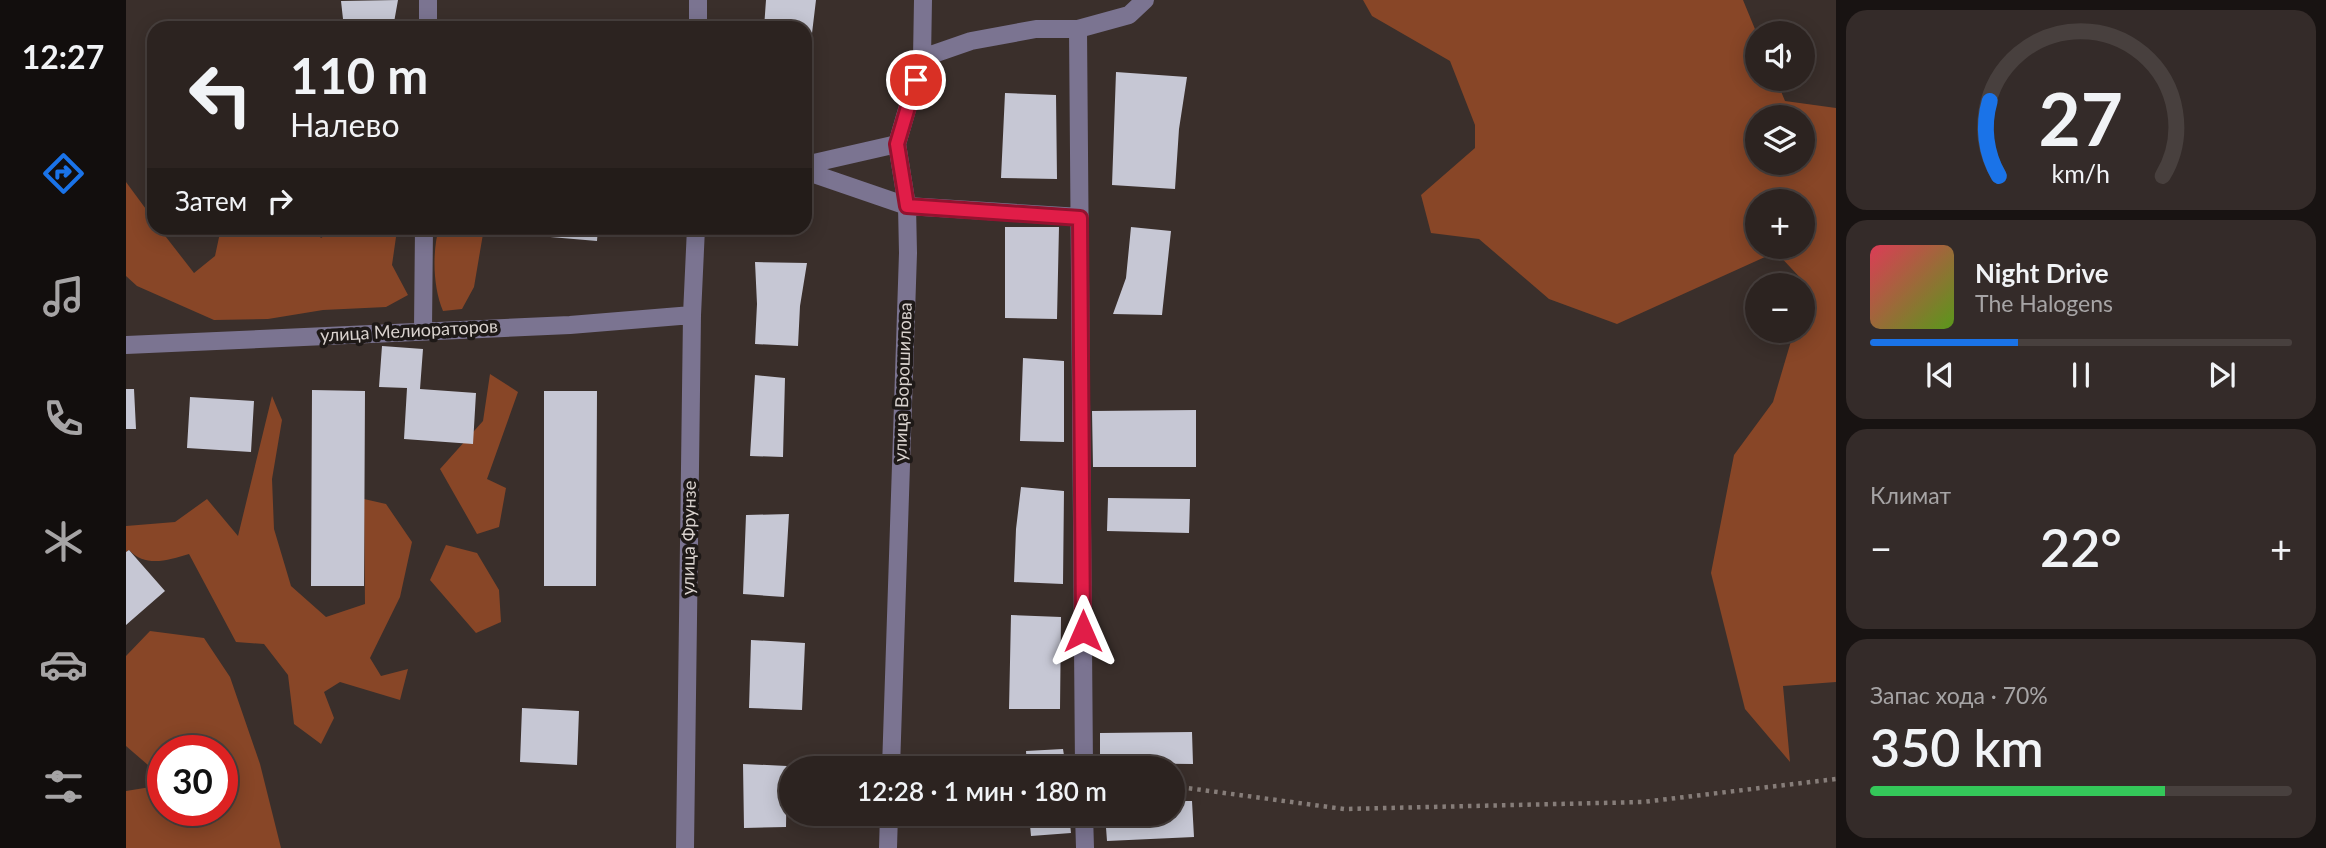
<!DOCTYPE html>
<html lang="ru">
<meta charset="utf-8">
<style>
body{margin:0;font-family:Lato,sans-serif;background:#342b29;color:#f1f3f6;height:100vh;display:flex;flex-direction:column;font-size:26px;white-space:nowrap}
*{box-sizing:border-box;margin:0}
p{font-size:23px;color:#a6a4a5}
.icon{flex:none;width:38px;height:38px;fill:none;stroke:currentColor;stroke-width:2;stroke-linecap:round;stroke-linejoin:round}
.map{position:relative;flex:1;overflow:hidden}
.drawer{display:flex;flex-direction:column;gap:10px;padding:10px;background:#181312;width:490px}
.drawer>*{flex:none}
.top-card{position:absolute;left:21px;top:21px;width:665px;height:214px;border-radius:21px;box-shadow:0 4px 18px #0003,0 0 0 2px #48403e;background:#2c2320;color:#f1f3f6;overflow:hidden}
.fabs{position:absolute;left:1619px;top:21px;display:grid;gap:14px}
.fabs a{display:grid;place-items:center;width:70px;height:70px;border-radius:50%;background:#2c2320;box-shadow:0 4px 18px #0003,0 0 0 2px #48403e;font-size:35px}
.speed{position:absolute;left:21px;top:735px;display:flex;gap:14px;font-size:35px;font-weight:700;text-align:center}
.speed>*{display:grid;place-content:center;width:91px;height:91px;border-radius:50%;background:#2c2320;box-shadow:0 4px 18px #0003,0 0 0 2px #48403e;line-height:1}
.speed .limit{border:10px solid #d22;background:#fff;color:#111}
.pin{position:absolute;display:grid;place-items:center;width:60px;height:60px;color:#fff;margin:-30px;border:4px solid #fff;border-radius:50%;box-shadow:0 2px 7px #0007}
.me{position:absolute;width:77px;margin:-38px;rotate:0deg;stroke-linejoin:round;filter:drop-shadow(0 0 5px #0008)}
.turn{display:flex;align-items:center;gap:24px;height:147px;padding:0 28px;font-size:32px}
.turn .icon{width:91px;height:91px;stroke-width:2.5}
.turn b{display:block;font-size:49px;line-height:60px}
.then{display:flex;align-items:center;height:66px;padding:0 28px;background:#0003;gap:14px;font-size:26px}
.big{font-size:52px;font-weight:600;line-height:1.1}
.drawer .card{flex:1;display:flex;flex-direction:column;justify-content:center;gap:10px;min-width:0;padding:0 24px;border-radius:21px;background:#342b29}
.drawer .dial{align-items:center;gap:0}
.dial svg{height:182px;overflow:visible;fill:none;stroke:#48403e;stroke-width:7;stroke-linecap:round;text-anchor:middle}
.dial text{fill:#f1f3f6;stroke:none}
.song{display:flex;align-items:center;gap:21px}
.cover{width:84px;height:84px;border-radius:10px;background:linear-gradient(135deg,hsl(350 70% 55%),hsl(90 70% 35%))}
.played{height:7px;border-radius:4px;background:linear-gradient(90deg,#1a73e8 35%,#48403e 35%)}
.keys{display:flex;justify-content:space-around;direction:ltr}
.heat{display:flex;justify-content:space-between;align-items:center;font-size:38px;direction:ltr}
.charge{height:10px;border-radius:5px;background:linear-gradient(90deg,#34c759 70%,#48403e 0)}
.trip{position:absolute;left:653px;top:756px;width:406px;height:70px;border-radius:35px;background:#2c2320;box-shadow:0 4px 18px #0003,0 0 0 2px #48403e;font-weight:600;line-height:70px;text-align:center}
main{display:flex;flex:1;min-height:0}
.tab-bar{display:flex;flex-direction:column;width:126px;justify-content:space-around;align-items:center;background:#120e0d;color:#a6a4a5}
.tab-bar .icon{width:49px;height:49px}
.tab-bar .current{color:#1a73e8}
.tab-bar b{font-size:32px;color:#f1f3f6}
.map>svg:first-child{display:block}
</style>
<main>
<nav class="tab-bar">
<b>12:27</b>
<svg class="icon current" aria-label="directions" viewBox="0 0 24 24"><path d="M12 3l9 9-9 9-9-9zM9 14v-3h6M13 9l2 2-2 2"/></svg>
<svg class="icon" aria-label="music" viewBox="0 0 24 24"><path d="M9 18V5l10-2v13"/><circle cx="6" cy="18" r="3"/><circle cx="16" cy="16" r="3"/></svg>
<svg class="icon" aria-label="phone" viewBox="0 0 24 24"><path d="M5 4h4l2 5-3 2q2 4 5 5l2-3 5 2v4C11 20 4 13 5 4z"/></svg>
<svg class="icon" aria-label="climate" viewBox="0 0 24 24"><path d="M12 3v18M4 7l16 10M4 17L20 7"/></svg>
<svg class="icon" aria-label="car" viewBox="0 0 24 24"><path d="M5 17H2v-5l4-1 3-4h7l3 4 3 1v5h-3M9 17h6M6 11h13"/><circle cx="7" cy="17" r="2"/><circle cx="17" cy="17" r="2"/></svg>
<svg class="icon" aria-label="filters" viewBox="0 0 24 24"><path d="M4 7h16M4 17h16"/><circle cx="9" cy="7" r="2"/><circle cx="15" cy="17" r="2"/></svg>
</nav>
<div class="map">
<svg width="1710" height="848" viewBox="0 0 1710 848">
<rect width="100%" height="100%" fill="#3a2f2b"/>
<path fill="#884627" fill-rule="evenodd" d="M1237,0h380l14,34v45h19l9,22 51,7v574l-53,4 7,76 -45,-53 -34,-136 23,-118 39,-53 21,-71h8l1,-27 5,-18 -32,-34 -159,72 -68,-25 -70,-60 -48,-6 -10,-38 54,-47v-23l-25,-64 -78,-45zM1676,117v46h-45v-46zM1676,201v46h-45v-46z
M0,182l28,38v8h5l35,45 21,-17 6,-28h92l8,10 14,-10h41l20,9 -4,28 16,30 -22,12 -63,3 -55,9 -54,1 -77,-34 -11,-10z
M313,228h45l-10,59 -12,22 -19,2c-10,-23 -11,-59 -4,-83z
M364,374l28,18 -31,87 19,9 -7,39 -22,7 -37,-65 43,-48z
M146,396l10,24 -10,59 2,50 17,57 35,31 39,-13 -1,-105 22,5 26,38 -12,55 -30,61 11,18 27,-7 -8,31 -60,-18 -16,10 10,26 -13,26 -27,-20 -6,-49 -24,-31 -28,-2 -47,-88c-21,6 -43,14 -60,-4l-3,2v-26l49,-4 32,-23 31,37z
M320,545l31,8 22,37 2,32 -25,11 -46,-53z
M24,631l54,7 26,39 30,87 21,84h-155v-57l37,-6v25h59v-59h-59v27l-37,-32v-90z"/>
<path fill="#c6c7d4" d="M272,0l-5,28h-49l-3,-27z
M640,0h50l-6,50 -5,13v-35h-41z
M990,72l71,5 -8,52 -4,60 -63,-4z
M879,93l51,2 1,84 -56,-1z
M879,227h54l-2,92 -52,-1z
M1005,227l40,4 -9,84 -49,-1 13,-36z
M402,228h70l-1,13 -70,-6z
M629,262l52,1 -7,43 -2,40 -43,-2 2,-40z
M256,346l41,3 -3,40 56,4 -3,51 -69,-5 3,-51 -28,-1z
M897,358l41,3v81l-44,-1z
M629,375l30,3 -2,79 -33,-1z
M0,389h8l2,40h-10z
M186,390l53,1 -1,195h-53z
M418,391h53l-1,195h-52z
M64,397l64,4 -3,51 -64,-4z
M1070,410v57h-103l-1,-56z
M895,487l43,4 -1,93 -49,-2 2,-53z
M982,498l82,1 -1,34 -82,-2z
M663,514l-5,83 -41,-3 3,-79z
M3,550l36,41 -39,34v-73z
M885,615l50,2 -1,92h-51z
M625,640l54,3 -3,67 -53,-2z
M396,708l57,3 -2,54 -57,-3z
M1066,732l1,32 -93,-1v-30z
M937,749l3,19h-39l-1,-17z
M617,764l44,2 -1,61 -42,1z
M1046,801h20l2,36 -87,4 -2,-27h67z
M903,814h40l2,19 -40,3z"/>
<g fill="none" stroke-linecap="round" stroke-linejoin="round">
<path stroke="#867d79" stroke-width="4.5" stroke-dasharray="3.5 5" stroke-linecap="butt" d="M1046,786l172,23 299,-7 193,-23"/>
<path stroke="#7b7491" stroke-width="18" d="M572,0v28
M302,28v-28
M952,29l6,739
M796,58l49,-17 65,-12h42l51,-14 16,-15
M679,165l92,-21
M679,171l102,35 173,11
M297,329l1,-101
M0,345l444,-20 122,-10
M765,768l17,-515 -1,-47 -10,-62 25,-86 1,-58
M958,814l1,34
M559,848l7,-533 4,-87
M762,848l1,-34"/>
</g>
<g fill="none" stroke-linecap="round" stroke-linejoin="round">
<defs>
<path id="route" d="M790,80l-19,64 10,62 173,12 3,413"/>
</defs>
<use href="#route" stroke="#92132f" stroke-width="18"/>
<use href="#route" stroke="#e11d48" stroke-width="12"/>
</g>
<g text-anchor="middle" stroke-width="7" stroke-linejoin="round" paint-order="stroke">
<g font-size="18" fill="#dad3cf" stroke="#1e1917">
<text transform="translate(283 331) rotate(-3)" y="6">улица Мелиораторов</text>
<text transform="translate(777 382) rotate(-88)" y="6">улица Ворошилова</text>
<text transform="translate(563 538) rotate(-89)" y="6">улица Фрунзе</text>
</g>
</g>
</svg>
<div class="fabs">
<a><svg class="icon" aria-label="sound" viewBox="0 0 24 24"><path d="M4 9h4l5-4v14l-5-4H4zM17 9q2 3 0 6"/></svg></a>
<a><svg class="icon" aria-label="layers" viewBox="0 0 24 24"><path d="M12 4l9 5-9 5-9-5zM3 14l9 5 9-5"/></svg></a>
<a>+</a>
<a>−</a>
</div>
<div class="speed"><div class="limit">30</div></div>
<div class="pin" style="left:790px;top:80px;background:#d93025"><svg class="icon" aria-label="arrive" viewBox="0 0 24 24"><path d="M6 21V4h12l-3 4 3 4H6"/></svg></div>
<svg class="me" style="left:957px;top:631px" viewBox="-20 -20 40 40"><path d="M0-17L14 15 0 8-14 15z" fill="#e11d48" stroke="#fff" stroke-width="4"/></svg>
<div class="trip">12:28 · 1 мин · 180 m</div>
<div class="top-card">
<div class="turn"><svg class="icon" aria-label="left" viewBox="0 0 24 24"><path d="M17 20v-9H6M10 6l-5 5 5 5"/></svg><div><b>110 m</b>Налево</div></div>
<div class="then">Затем<svg class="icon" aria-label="right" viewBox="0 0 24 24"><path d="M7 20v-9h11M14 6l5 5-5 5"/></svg></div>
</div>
</div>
<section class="drawer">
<div class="card dial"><svg viewBox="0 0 100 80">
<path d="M14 69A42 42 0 1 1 86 69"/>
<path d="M14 69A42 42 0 0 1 10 36" stroke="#1a73e8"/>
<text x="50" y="56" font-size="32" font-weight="700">27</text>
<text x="50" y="72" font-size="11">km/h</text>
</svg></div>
<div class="card">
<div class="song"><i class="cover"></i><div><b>Night Drive</b><p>The Halogens</p></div></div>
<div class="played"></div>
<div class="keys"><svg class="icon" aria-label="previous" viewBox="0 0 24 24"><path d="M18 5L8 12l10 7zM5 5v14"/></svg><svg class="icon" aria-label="pause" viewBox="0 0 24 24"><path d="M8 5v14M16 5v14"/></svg><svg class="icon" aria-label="next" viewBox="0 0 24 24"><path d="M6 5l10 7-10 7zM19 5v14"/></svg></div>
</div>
<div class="card"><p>Климат</p>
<div class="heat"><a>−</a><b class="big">22°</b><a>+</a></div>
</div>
<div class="card"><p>Запас хода · 70%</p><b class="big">350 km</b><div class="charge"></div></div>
</section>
</main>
